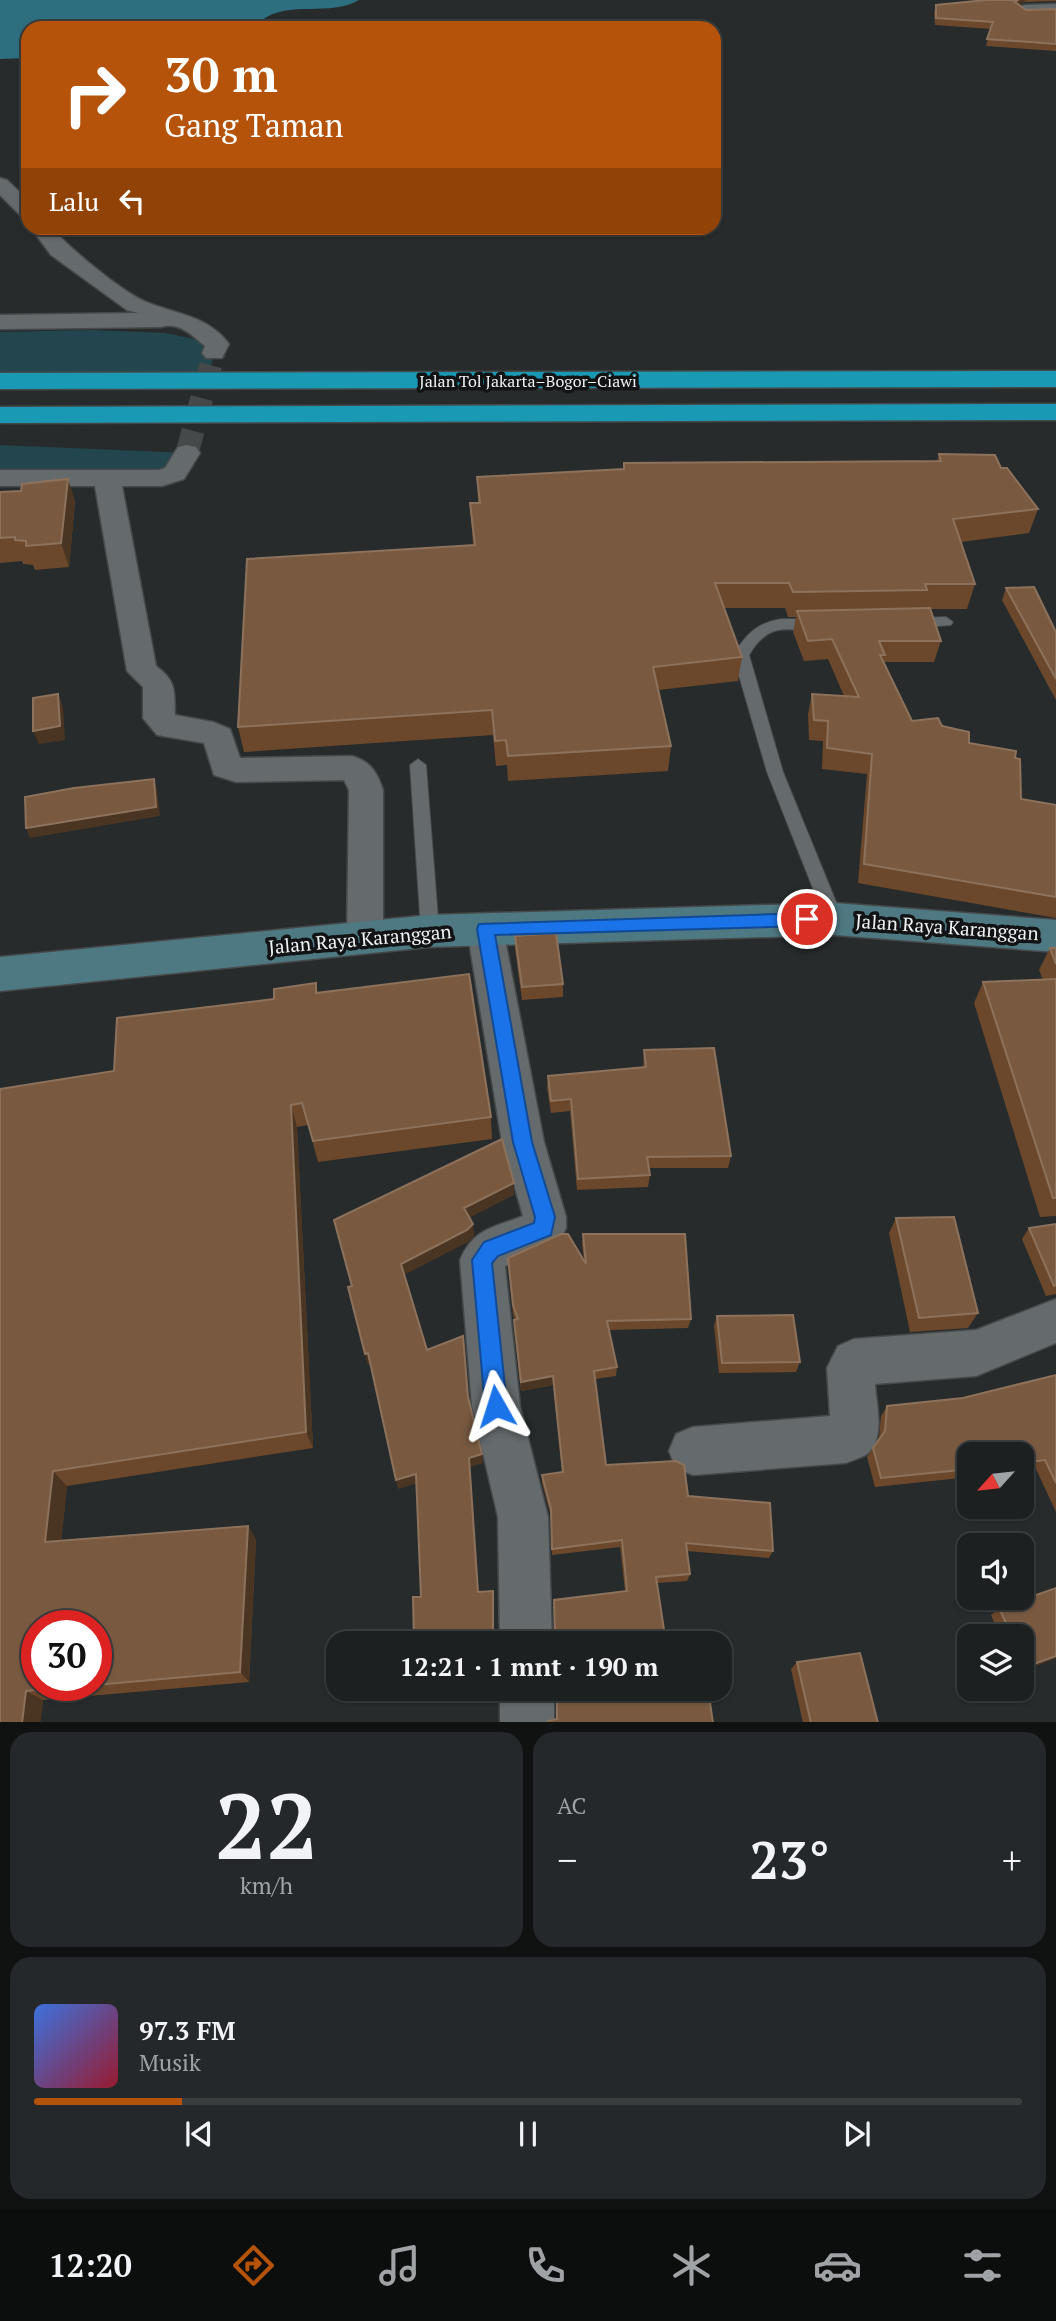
<!DOCTYPE html>
<html lang="id">
<meta charset="utf-8">
<style>
body{margin:0;font-family:"PT Serif",serif;background:#25282a;color:#f1f3f6;height:100vh;display:flex;flex-direction:column;font-size:26px;white-space:nowrap}
*{box-sizing:border-box;margin:0}
p{font-size:23px;color:#a0a3a5}
.icon{flex:none;width:38px;height:38px;fill:none;stroke:currentColor;stroke-width:2;stroke-linecap:round;stroke-linejoin:round}
.map{position:relative;height:1722px;overflow:hidden}
.drawer{display:flex;flex-direction:column;gap:10px;padding:10px;background:#101212;flex:1}
.drawer>*{flex:none}
.top-card{position:absolute;left:21px;top:21px;width:700px;height:214px;border-radius:21px;box-shadow:0 2px 5px #0004,0 0 0 2px #3b3e3f;background:#b45309;color:#fff;overflow:hidden}
.needle{width:46px;rotate:243deg}
.fabs{position:absolute;left:957px;top:1442px;display:grid;gap:14px}
.fabs a{display:grid;place-items:center;width:77px;height:77px;border-radius:14px;background:#1d2021;box-shadow:0 2px 5px #0004,0 0 0 2px #3b3e3f;font-size:35px}
.speed{position:absolute;left:21px;top:1610px;display:flex;gap:14px;font-size:35px;font-weight:700;text-align:center}
.speed>*{display:grid;place-content:center;width:91px;height:91px;border-radius:50%;background:#1d2021;box-shadow:0 2px 5px #0004,0 0 0 2px #3b3e3f;line-height:1}
.speed .limit{border:10px solid #d22;background:#fff;color:#111}
.pin{position:absolute;display:grid;place-items:center;width:60px;height:60px;color:#fff;margin:-30px;border:4px solid #fff;border-radius:50%;box-shadow:0 2px 7px #0007}
.me{position:absolute;width:77px;margin:-38px;rotate:354deg;stroke-linejoin:round;filter:drop-shadow(0 0 5px #0008)}
.turn{display:flex;align-items:center;gap:24px;height:147px;padding:0 28px;font-size:32px}
.turn .icon{width:91px;height:91px;stroke-width:2.5}
.turn b{display:block;font-size:49px;line-height:60px}
.then{display:flex;align-items:center;height:66px;padding:0 28px;background:#0003;gap:14px;font-size:26px}
.big{font-size:52px;font-weight:700;line-height:1.1}
.drawer .widget{flex:1;display:flex;flex-direction:column;justify-content:center;gap:10px;min-width:0;padding:0 24px;border-radius:21px;background:#25282a}
.drawer .dial{align-items:center;gap:0}
.dial b{font-size:91px;line-height:1}
.song{display:flex;align-items:center;gap:21px}
.cover{width:84px;height:84px;border-radius:10px;background:linear-gradient(135deg,hsl(220 70% 55%),hsl(350 70% 35%))}
.played{height:7px;border-radius:4px;background:linear-gradient(90deg,#b45309 15%,#3b3e3f 15%)}
.keys{display:flex;justify-content:space-around;direction:ltr}
.heat{display:flex;justify-content:space-between;align-items:center;font-size:38px;direction:ltr}
.drawer .tiles{flex:1;display:grid;gap:10px;grid-template-columns:1fr 1fr}
.widget:last-child{grid-column:span 2}
.trip{position:absolute;left:326px;top:1631px;width:406px;height:70px;border-radius:21px;background:#1d2021;box-shadow:0 2px 5px #0004,0 0 0 2px #3b3e3f;font-weight:700;line-height:70px;text-align:center}
.tab-bar{display:flex;height:112px;justify-content:space-around;align-items:center;background:#0c0d0d;color:#a0a3a5}
.tab-bar .icon{width:49px;height:49px}
.tab-bar .current{color:#b45309}
.tab-bar b{font-size:32px;color:#f1f3f6}
.map>svg:first-child{display:block}
</style>
<div class="map">
<svg width="1056" height="1723" viewBox="0 0 1056 1723">
<rect width="100%" height="100%" fill="#272b2c"/>
<path fill="#22454e" d="M90,330l76,3 51,11 -10,37h-207v-49z
M0,445l187,8 -12,20 -175,5z"/>
<path fill="#2e6f7f" d="M0,0h359c-29,17 -70,0 -97,20l1,8h-235v30l-28,1z"/>
<g fill="none" stroke-linecap="round" stroke-linejoin="round">
<path stroke="#45494a" stroke-width="23" stroke-dasharray="23 11" stroke-linecap="butt" d="M187,453l27,-100"/>
<defs>
<path id="lane" d="M946,617l7,5 -2,3 -40,3 -7,-5 7,-5z
M781,619h35l7,5c-19,19 -47,-15 -74,31l34,117 60,147 -3,5 -6,2 -6,-2 -3,-5 -58,-147 -34,-117c13,-20 23,-32 48,-36z
M418,759l8,6 13,166 -3,5 -6,2 -6,-2 -3,-5 -11,-166z"/>
<path id="street" d="M1056,4v10l-32,1 -8,-5 8,-5z
M0,178l7,2 21,20v18l-7,-2 -21,-21z
M31,228h21c17,20 68,62 92,73 30,13 64,14 85,43l-7,14h-16l-4,-5 3,-7c-15,-12 -25,-24 -44,-19l-161,2v-14l138,-2 -11,-3 -76,-55z
M187,445l9,2 4,6 -16,26 -22,7h-40l34,180c21,16 18,24 19,49l38,7 17,7 10,29 112,-2c19,6 25,16 31,34v147l-5,10 -13,5 -13,-5 -5,-10 2,-147 -5,-10 -108,2 -22,-7 -10,-32 -47,-8 -14,-17v-31l-16,-16 -32,-185h-95v-16h159l6,-2 13,-21z
M485,914l13,5 5,10 41,213 22,75v11l-7,14 -54,24 15,140 28,111 4,126h-52l-2,-126 -26,-111 -12,-146c14,-32 33,-32 63,-44l-21,-74 -35,-213 5,-10z
M1056,1299v44l-80,33 -101,8c1,20 11,55 -8,70 -6,4 -15,6 -21,9l-153,12 -17,-7 -7,-17 7,-17 17,-7 137,-11 -3,-48 11,-22 16,-7 122,-9z
M500,1689h54v34h-54z"/>
<path id="secondary" d="M834,903l222,17v32l-222,-17 -404,12 -430,44v-34l430,-42z"/>
<path id="highway" d="M1056,371v16l-1056,2v-16z
M1056,404v16l-1056,3v-16z"/>
</defs>
<use href="#lane" stroke="#46494a" stroke-width="2"/>
<use href="#street" stroke="#46494a" stroke-width="3"/>
<use href="#secondary" stroke="#46494a" stroke-width="3"/>
<use href="#highway" stroke="#46494a" stroke-width="3"/>
<use href="#lane" fill="#656a6c" fill-rule="evenodd"/>
<use href="#street" fill="#656a6c" fill-rule="evenodd"/>
<use href="#secondary" fill="#4e7882" fill-rule="evenodd"/>
<use href="#highway" fill="#1999b4" fill-rule="evenodd"/>
</g>
<path fill="#6b482b" fill-rule="evenodd" d="M986,0h70v1l-32,1 -5,3 7,5 30,-1v42l-70,-5 5,-17 -56,-4 -1,-13 2,-7z
M939,454l62,14 37,41 -9,24 -68,9 14,42 -8,25h-37l11,32 -7,21h-51l29,59 30,5 27,17 46,15 6,41 35,6v113l-198,-35 9,-109 -45,-5 1,-28 -14,-1 -1,-26 4,-20 32,2 -16,-37 -24,2 -11,-29 3,-15h-8l-3,-9h-61l18,49 -4,24 -80,9 13,56 -3,25 -160,10 -1,-16 -11,1 -3,-31 -249,17 -6,-25 235,-182 -3,-42h8l-1,-26 146,-8 1,-6 313,-2z
M68,479l7,23 -6,65 -34,3 -2,-5 -10,-1 -1,-3 -22,2v-71l21,-1z
M1006,588l50,44v68l-54,-100z
M515,936l48,48v13l-41,3 -7,-51z
M1050,948h6v268l-16,1 -66,-214 9,-21 60,-2 -4,-10z
M316,983l2,10 173,124 1,22 -174,23 -10,-37 -11,2 16,321 -246,38 -6,55 187,-15 8,14 -7,142 -206,18 -3,23h-40l114,-652 160,-72zM96,1626v59h-59z
M644,1050l87,106 -3,12h-79l1,7 -2,12 -71,3 -7,-79 -19,2 -4,-25 1,-12 95,-8z
M896,1218l82,95 -10,15 -58,4 -21,-99z
M1056,1224v70l-10,2 -24,-57 7,-11z
M583,1234l108,85 -3,9 -79,2 8,37 -1,9 -21,3 11,86 82,31 85,55 -4,7 -82,-7 3,23 -3,7 -30,2 -105,57 2,-2v-38l71,-9 -5,-44 -68,8 -1,-39 -9,-33v-8l20,-3 -9,-87 -32,6 -7,-62 1,-9 -2,-5 -5,-57 76,2 -2,-16z
M717,1316l83,46 -4,10 -77,1 -5,-47z
M1056,1375v137l-20,-43 -14,2v-17h-52v23l-95,10 -8,-30 12,-18 2,-23 6,-10 76,-8z
M1056,1588v70l-34,13v-35h-22l-9,-21 8,-7z
M797,1662l81,61h-75l-12,-54z"/>
<path fill="#4a3522" d="M1018,0h7l-1,2 -10,7 1,-7z
M68,479l7,23 -6,65 -8,-24z
M58,694l5,13 2,33 -26,4 -6,-13z
M154,779l3,10 3,27 -130,22 -4,-10z
M291,1105l6,22 16,321 -7,-16z
M514,1183v12l-49,25 -1,-12z
M473,1224l1,12 -6,6 -64,33 -3,-11z
M368,1353l3,11 -3,1 -3,-11z
M553,1376v9l-32,6v-9z
M482,1454l1,9 -13,4 -1,-9z
M53,1471l14,15 -7,69 -15,-13z
M416,1474l2,9 -20,6 -2,-9z
M248,1526l8,14 -7,142 -9,-10z
M1056,1656v2l-34,13v-2l4,-2z
M26,1691l17,9 -3,23h-18z"/>
<path fill="#795a41" stroke="#8c725c" stroke-width="2" d="M986,0h32l-3,2 11,8 30,-1v35l-69,-5 6,-17 -57,-4v-13z
M939,454l56,1 6,13h6l31,41 -85,10 22,65h-50l2,6 -134,2 -4,-9h-74l27,74 -89,10 18,79 -163,10 -2,-16 -11,1 -3,-31 -254,17 9,-168 228,-14 -5,-42h10l-3,-26 147,-8v-6l317,-2z
M68,479l-7,64 -35,3v-5l-11,-1v-3l-15,1v-46l21,-1 1,-7z
M1034,587l22,45v47l-50,-91z
M930,608l11,33h-62l6,14h-5l32,66 26,-3 4,8 27,6v11l47,8 -1,7 5,1 1,40 35,6v92l-192,-33 8,-110 -45,-6 1,-27 -14,-1 -2,-26 47,3 -27,-58 -24,2 -11,-30z
M58,694l2,32 -27,5v-33z
M154,779l2,28 -130,21 -1,-31 49,-9z
M556,933l7,51 -41,3 -7,-51z
M1050,948h6v16z
M469,974l22,143 -178,24 -11,-38 -11,2 15,327 -253,39 -8,71 203,-16 -8,146 -144,13v-59h-59v59h53l-64,6 -4,32h-22v-634l114,-18 3,-53 157,-19v-10l42,-6v10z
M1056,979v219h-3l-70,-216z
M714,1048l17,108 -84,1 3,18 -72,4 -7,-80 -20,2 -3,-25 98,-9 -2,-17z
M502,1139l12,44 -50,25 9,16 -6,6 -66,34 26,86 36,-14 5,61 14,57 -13,4 9,134 15,-1v52h-79l-1,-46h8l-5,-123 -20,6 -28,-127 -3,1 -17,-67 4,-1 -18,-66z
M954,1217l24,96 -59,5 -23,-100z
M1056,1224v61l-2,1 -25,-58z
M561,1234h7l18,30 -3,-30h102l6,85 -84,2 10,46 -23,4 12,94 70,-4 8,4 4,31 82,7 3,48 -87,-8 4,31 -34,3 10,66h-126l-1,-3h13l3,-3 -1,-37 73,-9 -5,-51 -70,9 -1,-40 -9,-34 21,-3 -10,-96 -32,6 -7,-62 4,-1 -5,-14 -5,-47z
M793,1315l7,47 -78,1 -5,-47z
M1056,1375v108l-11,-23 -23,3v-9h-52v15l-89,9 -8,-30 12,-17 2,-25 76,-8z
M1056,1588v68l-30,11 -4,-10v-21h-10l-13,-28z
M860,1653l18,70h-67l-14,-61z
M557,1689h151l5,34h-165v-2l9,-2z"/>
<path fill="#1a73e8" stroke="#114b97" stroke-width="2" d="M807,913l6,2 2,4 -2,5 -6,2 -312,9 37,207 23,75 -4,18 -53,21 -6,7 15,143 -3,7 -8,3 -8,-3 -3,-7 -13,-146 12,-18 50,-19 1,-6 -22,-75 -36,-213 2,-5z"/>
<g text-anchor="middle" stroke-width="7" stroke-linejoin="round" paint-order="stroke">
<g font-size="16" fill="#eff2f3" stroke="#111314">
<text x="528" y="387">Jalan Tol Jakarta–Bogor–Ciawi</text>
</g>
<g font-size="19" fill="#eff2f3" stroke="#111314">
<text transform="translate(947 927) rotate(4)" y="7">Jalan Raya Karanggan</text>
<text transform="translate(360 939) rotate(-5)" y="7">Jalan Raya Karanggan</text>
</g>
</g>
</svg>
<div class="fabs">
<a><svg class="needle" viewBox="-14 -14 28 28"><path d="M0-13l5 13h-10z" fill="#e53935"/><path d="M0 13l5-13h-10z" fill="#a0a3a5"/></svg></a>
<a><svg class="icon" aria-label="sound" viewBox="0 0 24 24"><path d="M4 9h4l5-4v14l-5-4H4zM17 9q2 3 0 6"/></svg></a>
<a><svg class="icon" aria-label="layers" viewBox="0 0 24 24"><path d="M12 4l9 5-9 5-9-5zM3 14l9 5 9-5"/></svg></a>
</div>
<div class="speed"><div class="limit">30</div></div>
<div class="pin" style="left:807px;top:919px;background:#d93025"><svg class="icon" aria-label="arrive" viewBox="0 0 24 24"><path d="M6 21V4h12l-3 4 3 4H6"/></svg></div>
<svg class="me" style="left:496px;top:1406px" viewBox="-20 -20 40 40"><path d="M0-17L14 15 0 8-14 15z" fill="#1a73e8" stroke="#fff" stroke-width="4"/></svg>
<div class="trip">12:21 · 1 mnt · 190 m</div>
<div class="top-card">
<div class="turn"><svg class="icon" aria-label="right" viewBox="0 0 24 24"><path d="M7 20v-9h11M14 6l5 5-5 5"/></svg><div><b>30 m</b>Gang Taman</div></div>
<div class="then">Lalu<svg class="icon" aria-label="left" viewBox="0 0 24 24"><path d="M17 20v-9H6M10 6l-5 5 5 5"/></svg></div>
</div>
</div>
<section class="drawer">
<div class="tiles">
<div class="widget dial"><b>22</b><p>km/h</p></div>
<div class="widget"><p>AC</p>
<div class="heat"><a>−</a><b class="big">23°</b><a>+</a></div>
</div>
<div class="widget">
<div class="song"><i class="cover"></i><div><b>97.3 FM</b><p>Musik</p></div></div>
<div class="played"></div>
<div class="keys"><svg class="icon" aria-label="previous" viewBox="0 0 24 24"><path d="M18 5L8 12l10 7zM5 5v14"/></svg><svg class="icon" aria-label="pause" viewBox="0 0 24 24"><path d="M8 5v14M16 5v14"/></svg><svg class="icon" aria-label="next" viewBox="0 0 24 24"><path d="M6 5l10 7-10 7zM19 5v14"/></svg></div>
</div>
</div>
</section>
<nav class="tab-bar">
<b>12:20</b>
<svg class="icon current" aria-label="directions" viewBox="0 0 24 24"><path d="M12 3l9 9-9 9-9-9zM9 14v-3h6M13 9l2 2-2 2"/></svg>
<svg class="icon" aria-label="music" viewBox="0 0 24 24"><path d="M9 18V5l10-2v13"/><circle cx="6" cy="18" r="3"/><circle cx="16" cy="16" r="3"/></svg>
<svg class="icon" aria-label="phone" viewBox="0 0 24 24"><path d="M5 4h4l2 5-3 2q2 4 5 5l2-3 5 2v4C11 20 4 13 5 4z"/></svg>
<svg class="icon" aria-label="climate" viewBox="0 0 24 24"><path d="M12 3v18M4 7l16 10M4 17L20 7"/></svg>
<svg class="icon" aria-label="car" viewBox="0 0 24 24"><path d="M5 17H2v-5l4-1 3-4h7l3 4 3 1v5h-3M9 17h6M6 11h13"/><circle cx="7" cy="17" r="2"/><circle cx="17" cy="17" r="2"/></svg>
<svg class="icon" aria-label="filters" viewBox="0 0 24 24"><path d="M4 7h16M4 17h16"/><circle cx="9" cy="7" r="2"/><circle cx="15" cy="17" r="2"/></svg>
</nav>
